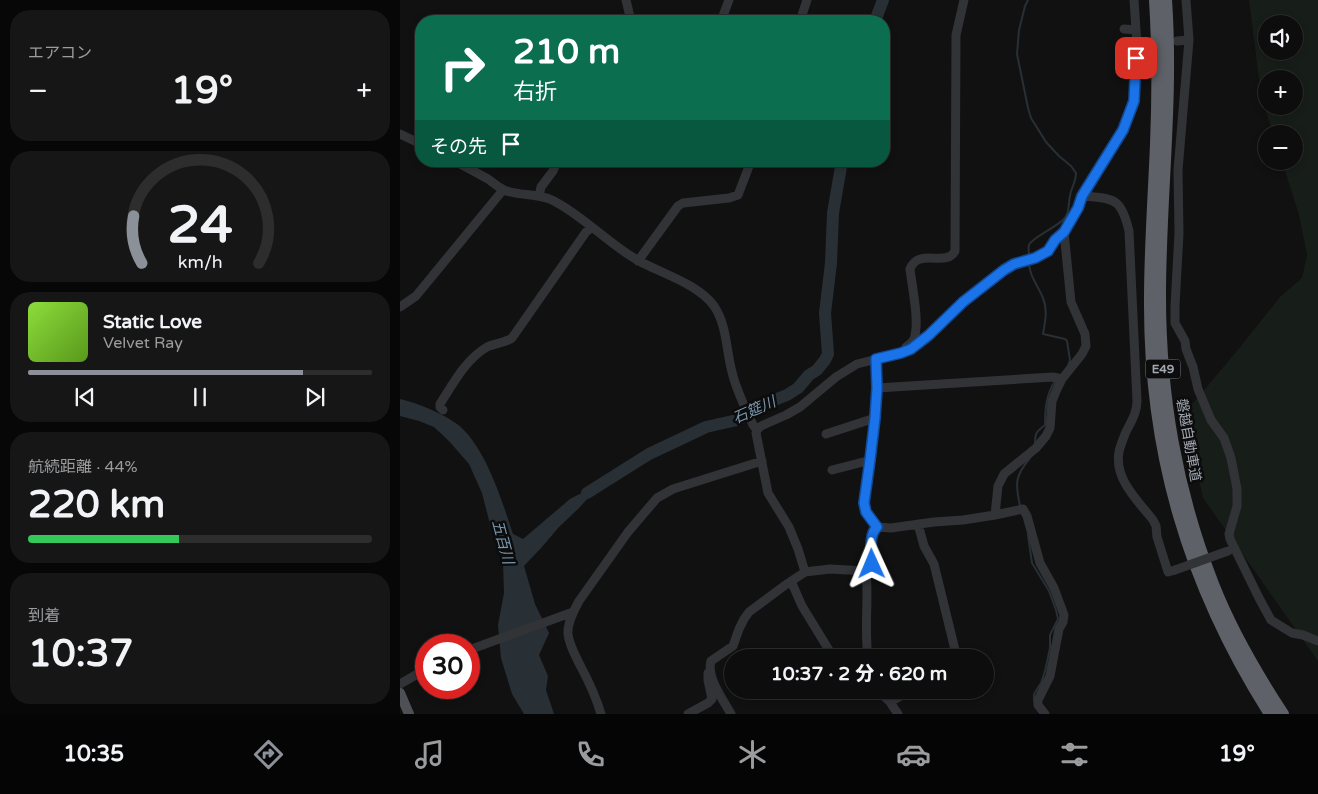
<!DOCTYPE html>
<html lang="ja">
<meta charset="utf-8">
<style>
body{margin:0;font-family:"Varela Round","Noto Sans JP",sans-serif;background:#161617;color:#f1f3f6;height:100vh;display:flex;flex-direction:column;font-size:19px;white-space:nowrap}
*{box-sizing:border-box;margin:0}
p{font-size:16px;color:#9a9c9e}
.icon{flex:none;width:28px;height:28px;fill:none;stroke:currentColor;stroke-width:2;stroke-linecap:round;stroke-linejoin:round}
.map{position:relative;flex:1;overflow:hidden}
.sheet{display:flex;flex-direction:column;gap:10px;padding:10px;background:#070708;width:400px}
.sheet>*{flex:none}
.banner{position:absolute;left:15px;top:15px;width:475px;height:152px;border-radius:20px;box-shadow:0 2px 8px #0003,0 0 0 1px #2d2d2e;background:#0b6e4f;color:#fff;overflow:hidden}
.tools{position:absolute;left:858px;top:15px;display:grid;gap:10px}
.tools a{display:grid;place-items:center;width:45px;height:45px;border-radius:50%;background:#0d0d0e;box-shadow:0 2px 8px #0003,0 0 0 1px #2d2d2e;font-size:25px}
.speed{position:absolute;left:15px;top:634px;display:flex;gap:10px;font-size:25px;font-weight:700;text-align:center}
.speed>*{display:grid;place-content:center;width:65px;height:65px;border-radius:50%;background:#0d0d0e;box-shadow:0 2px 8px #0003,0 0 0 1px #2d2d2e;line-height:1}
.speed .limit{border:8px solid #d22;background:#fff;color:#111}
.pin{position:absolute;display:grid;place-items:center;width:42px;height:42px;color:#fff;margin:-21px;border-radius:10px;box-shadow:0 2px 8px #0006}
.me{position:absolute;width:55px;margin:-28px;rotate:359deg;stroke-linejoin:round;filter:drop-shadow(0 0 4px #0008)}
.turn{display:flex;align-items:center;gap:18px;height:105px;padding:0 15px;font-size:22px}
.turn .icon{width:65px;height:65px;stroke-width:2.5}
.turn b{display:block;font-size:35px;line-height:42px}
.then{display:flex;align-items:center;height:48px;padding:0 15px;background:#0003;gap:10px;font-size:19px}
.big{font-size:38px;font-weight:800;line-height:1.1}
.sheet .widget{flex:1;display:flex;flex-direction:column;justify-content:center;gap:8px;min-width:0;padding:0 18px;border-radius:20px;background:#161617}
.sheet .dial{align-items:center;gap:0}
.dial svg{height:130px;overflow:visible;fill:none;stroke:#2d2d2e;stroke-width:7;stroke-linecap:round;text-anchor:middle}
.dial text{fill:#f1f3f6;stroke:none}
.song{display:flex;align-items:center;gap:15px}
.cover{width:60px;height:60px;border-radius:8px;background:linear-gradient(135deg,hsl(90 70% 55%),hsl(90 70% 35%))}
.played{height:5px;border-radius:2px;background:linear-gradient(90deg,#8c9099 80%,#2d2d2e 80%)}
.keys{display:flex;justify-content:space-around;direction:ltr}
.heat{display:flex;justify-content:space-between;align-items:center;font-size:28px;direction:ltr}
.charge{height:8px;border-radius:4px;background:linear-gradient(90deg,#34c759 44%,#2d2d2e 0)}
.trip{position:absolute;left:324px;top:649px;width:270px;height:50px;border-radius:25px;background:#0d0d0e;box-shadow:0 2px 8px #0003,0 0 0 1px #2d2d2e;font-weight:800;line-height:50px;text-align:center}
.menu{display:flex;height:80px;justify-content:space-around;align-items:center;background:#050506;color:#9a9c9e}
.menu .icon{width:35px;height:35px}
.menu .current{color:#8c9099}
.menu b{font-size:22px;color:#f1f3f6}
main{display:flex;flex:1;min-height:0}
.map>svg:first-child{display:block}
</style>
<main>
<section class="sheet">
<div class="widget"><p>エアコン</p>
<div class="heat"><a>−</a><b class="big">19°</b><a>+</a></div>
</div>
<div class="widget dial"><svg viewBox="0 0 100 80">
<path d="M14 69A42 42 0 1 1 86 69"/>
<path d="M14 69A42 42 0 0 1 9 40" stroke="#8c9099"/>
<text x="50" y="56" font-size="32" font-weight="700">24</text>
<text x="50" y="72" font-size="11">km/h</text>
</svg></div>
<div class="widget">
<div class="song"><i class="cover"></i><div><b>Static Love</b><p>Velvet Ray</p></div></div>
<div class="played"></div>
<div class="keys"><svg class="icon" aria-label="previous" viewBox="0 0 24 24"><path d="M18 5L8 12l10 7zM5 5v14"/></svg><svg class="icon" aria-label="pause" viewBox="0 0 24 24"><path d="M8 5v14M16 5v14"/></svg><svg class="icon" aria-label="next" viewBox="0 0 24 24"><path d="M6 5l10 7-10 7zM19 5v14"/></svg></div>
</div>
<div class="widget"><p>航続距離 · 44%</p><b class="big">220 km</b><div class="charge"></div></div>
<div class="widget"><p>到着</p><b class="big">10:37</b></div>
</section>
<div class="map">
<svg width="918" height="714" viewBox="0 0 918 714">
<rect width="100%" height="100%" fill="#111112"/>
<path fill="#171d18" fill-rule="evenodd" d="M849,0h69v661l-115,-163 -19,-84 57,-68 39,-49 22,-19 5,-23 -8,-40 -17,-54h12v-27h-21l-12,-39zM866,24h28v27h-28zM866,79h28v27h-28z"/>
<path fill="#283035" d="M0,399c20,5 40,13 57,25 28,21 45,77 56,110l10,5 47,-40 33,-17 -25,27 -19,18 -18,21 -17,18 11,38 14,29 -10,22 9,21 -2,14 8,24h-30l-12,-20 -11,-36 -3,-33 6,-32 -1,-31 -13,-38 -8,-31 -13,-29 -20,-23 -15,-14 -15,-6 -19,-5z"/>
<g fill="none" stroke-linecap="round" stroke-linejoin="round">
<path stroke="#283035" stroke-width="2" d="M628,0l-3,6 -6,24 -2,24 11,54 3,10 15,24 13,14 12,10 5,7c0,9 -5,15 -6,23 -2,8 0,17 -6,23 -6,7 -34,20 -35,26 -1,3 0,8 0,12
M629,264c1,14 9,21 14,34 5,12 2,24 0,36l22,5 2,2 3,19 -2,6
M635,444c0,-11 1,-12 10,-19 0,-16 1,-30 10,-44
M620,506c-5,-23 -5,-30 10,-48
M628,535l4,28 17,28 7,19 2,9 -8,16v13l-5,23 -4,12 -7,11v7"/>
<path stroke="#283035" stroke-width="12" d="M475,21l8,-21
M187,493l62,-39 34,-16 23,-11 31,-7 30,-17 20,-8 11,-7 11,-13 8,-5 8,-10 3,-6 -3,-41 6,-50 2,-50 9,-52"/>
<path stroke="#323337" stroke-width="9" d="M226,0l5,21
M786,0l3,40 -11,130 1,63 -4,73v17l10,18 1,8 7,18 5,22 13,31 13,18 7,20 6,31v17l-8,28 1,5 29,59 12,22 21,13 11,2 15,6
M321,21l8,-21
M400,21l7,-21
M724,29l12,1 -2,-30
M777,41l12,-1
M737,43l11,-1
M0,134l21,10
M55,161c11,6 22,12 33,18 6,4 9,8 16,11 15,6 33,3 48,10 32,16 56,44 87,61 24,13 59,23 75,45 13,19 12,44 18,66 4,18 13,35 21,53l4,5
M139,196l2,-9 12,-16 4,-10
M683,196c31,3 38,1 46,35l8,170c0,13 -7,22 -12,33 -2,6 -5,12 -6,18 -5,27 19,49 34,68l3,6 1,11 11,35 7,-2
M238,261l40,-55 5,-3 46,-5 9,-3 13,-34
M0,307l16,-11 87,-106
M506,347c3,-2 6,-4 8,-8 6,-17 -2,-52 -4,-70 9,-22 36,-1 45,-18l1,-216 8,-35
M477,359v29l-2,30 -4,42 -7,43 2,9 11,15c-9,9 -5,25 -5,37l-6,7 -36,-2 -25,3 -7,-23 -9,-22 -21,-34 -12,-60 1,-3 4,-4 25,-11 14,-8 36,-30 21,-13 44,-11 10,-4 18,-14 34,-33 41,-32 10,-6 21,-6 13,-7 7,-11 9,-8 14,-25 5,-11 40,-66 11,-29 3,-58 -1,-13
M477,388l176,-11 9,2
M43,410l-3,-3v-3c13,-20 25,-44 47,-57 8,-4 18,-4 25,-9l74,-106 5,-4
M426,434l49,-16
M432,470l39,-10
M595,515l3,-29 6,-12 32,-26 10,-12 4,-8 2,-27 5,-12 5,-10 20,-25 4,-8 -1,-12 -14,-32 -7,-70
M518,524l6,22 10,18 23,94
M477,527l14,1 43,-6 29,-2 32,-5 28,-6 4,7 13,47 14,25 10,27 -1,7 -4,7 -9,47 -12,24v5l7,9
M466,571c3,28 -2,58 2,87
M391,581l11,25 30,49 4,3
M69,650l104,-38
M443,658l25,-5
M0,684l26,-15
M477,690l13,12 8,12
M490,702l21,-12
M201,714c-5,-17 -12,-32 -20,-47 -5,-10 -12,-22 -13,-33 -1,-11 6,-24 11,-33l49,-69 29,-34 16,-9 89,-28
M288,714l20,-11 4,-4 -4,-19v-7
M331,714c-7,-13 -25,-37 -20,-53l22,-15 6,-17 5,-10 5,-7 35,-26 21,-14"/>
<path stroke="#4e5056" stroke-width="10" d="M0,693l9,21"/>
<path stroke="#5e6168" stroke-width="12" d="M755,0c3,48 3,96 1,144 -2,51 -6,103 -6,155 -1,152 38,286 120,415
M766,0c7,99 -6,197 -6,295 0,102 16,194 53,289 18,46 43,89 70,130"/>
<path stroke="#323337" stroke-width="9" d="M775,570l53,-19"/>
</g>
<g fill="none" stroke-linecap="round" stroke-linejoin="round">
<defs>
<path id="route" d="M472,564c0,-12 -4,-28 5,-37l-11,-15 -2,-9 6,-43 5,-42 2,-30 -1,-29 25,-6 10,-4 18,-14 34,-33 41,-32 10,-6 21,-6 13,-7 7,-11 9,-8 14,-24 4,-12 41,-66 11,-29 2,-43"/>
</defs>
<use href="#route" stroke="#114b97" stroke-width="12"/>
<use href="#route" stroke="#1a73e8" stroke-width="9"/>
</g>
<g text-anchor="middle" stroke-width="5" stroke-linejoin="round" paint-order="stroke">
<rect fill="#0c0c0d" stroke="#757980" stroke-width="1" x="745.5" y="359.5" width="35" height="19" rx="4"/>
<g font-size="12" font-weight="bold" fill="#a2a8b2">
<text x="763" y="373">E49</text>
</g>
<g font-size="14" fill="#a2a8b2" stroke="#0c0c0d">
<text transform="translate(789 440) rotate(80)" y="5">磐越自動車道</text>
</g>
<g font-size="15" font-style="italic" fill="#7a97ad" stroke="#0c0c0d">
<text transform="translate(354 410) rotate(-24)" y="5">石筵川</text>
<text transform="translate(103 542) rotate(75)" y="5">五百川</text>
</g>
</g>
</svg>
<div class="tools">
<a><svg class="icon" aria-label="sound" viewBox="0 0 24 24"><path d="M4 9h4l5-4v14l-5-4H4zM17 9q2 3 0 6"/></svg></a>
<a>+</a>
<a>−</a>
</div>
<div class="speed"><div class="limit">30</div></div>
<div class="pin" style="left:736px;top:58px;background:#d93025"><svg class="icon" aria-label="arrive" viewBox="0 0 24 24"><path d="M6 21V4h12l-3 4 3 4H6"/></svg></div>
<svg class="me" style="left:472px;top:564px" viewBox="-20 -20 40 40"><path d="M0-17L14 15 0 8-14 15z" fill="#1a73e8" stroke="#fff" stroke-width="4"/></svg>
<div class="trip">10:37 · 2 分 · 620 m</div>
<div class="banner">
<div class="turn"><svg class="icon" aria-label="right" viewBox="0 0 24 24"><path d="M7 20v-9h11M14 6l5 5-5 5"/></svg><div><b>210 m</b>右折</div></div>
<div class="then">その先<svg class="icon" aria-label="arrive" viewBox="0 0 24 24"><path d="M6 21V4h12l-3 4 3 4H6"/></svg></div>
</div>
</div>
</main>
<nav class="menu">
<b>10:35</b>
<svg class="icon current" aria-label="directions" viewBox="0 0 24 24"><path d="M12 3l9 9-9 9-9-9zM9 14v-3h6M13 9l2 2-2 2"/></svg>
<svg class="icon" aria-label="music" viewBox="0 0 24 24"><path d="M9 18V5l10-2v13"/><circle cx="6" cy="18" r="3"/><circle cx="16" cy="16" r="3"/></svg>
<svg class="icon" aria-label="phone" viewBox="0 0 24 24"><path d="M5 4h4l2 5-3 2q2 4 5 5l2-3 5 2v4C11 20 4 13 5 4z"/></svg>
<svg class="icon" aria-label="climate" viewBox="0 0 24 24"><path d="M12 3v18M4 7l16 10M4 17L20 7"/></svg>
<svg class="icon" aria-label="car" viewBox="0 0 24 24"><path d="M5 17H2v-5l4-1 3-4h7l3 4 3 1v5h-3M9 17h6M6 11h13"/><circle cx="7" cy="17" r="2"/><circle cx="17" cy="17" r="2"/></svg>
<svg class="icon" aria-label="filters" viewBox="0 0 24 24"><path d="M4 7h16M4 17h16"/><circle cx="9" cy="7" r="2"/><circle cx="15" cy="17" r="2"/></svg>
<b>19°</b>
</nav>
